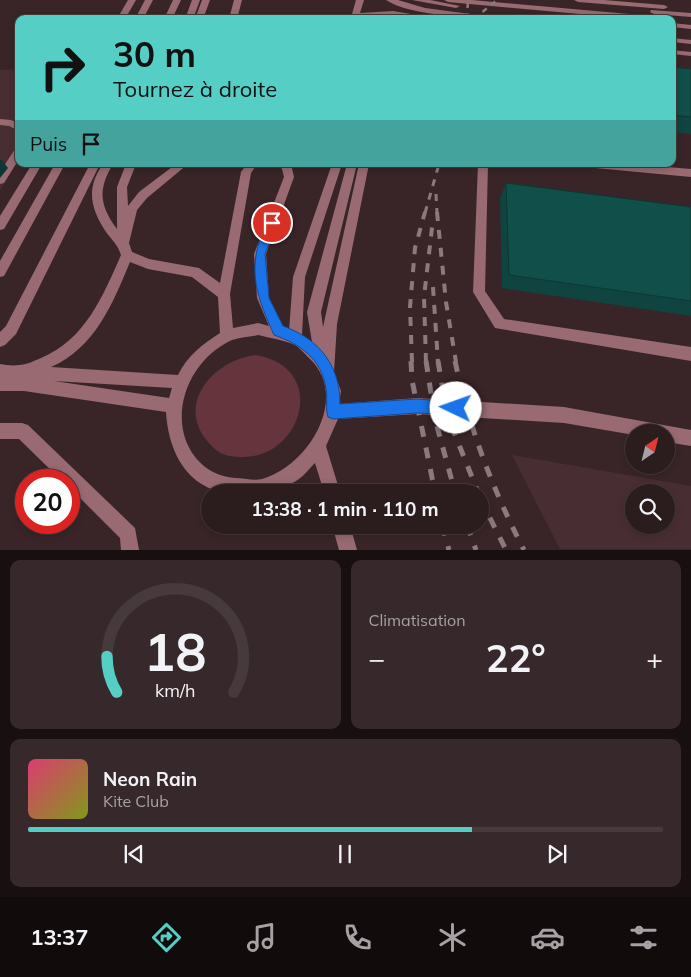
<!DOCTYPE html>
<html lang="fr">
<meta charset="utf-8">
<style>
body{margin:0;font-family:Mulish,sans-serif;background:#37292b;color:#f1f3f6;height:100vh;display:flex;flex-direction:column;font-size:19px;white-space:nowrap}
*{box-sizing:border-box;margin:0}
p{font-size:16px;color:#a6a1a4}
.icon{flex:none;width:28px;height:28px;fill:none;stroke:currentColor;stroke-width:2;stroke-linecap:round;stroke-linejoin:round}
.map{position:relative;height:550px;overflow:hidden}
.side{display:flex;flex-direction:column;gap:10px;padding:10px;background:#180f10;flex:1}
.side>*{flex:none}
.hud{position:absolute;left:15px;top:15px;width:661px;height:152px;border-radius:10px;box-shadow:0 2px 8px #0003,0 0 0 1px #473a3c;background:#55cec5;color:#111;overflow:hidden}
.needle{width:32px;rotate:35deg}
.buttons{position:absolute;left:625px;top:424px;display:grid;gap:10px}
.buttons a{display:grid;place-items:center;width:50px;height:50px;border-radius:50%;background:#2b1c1e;box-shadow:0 2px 8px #0003,0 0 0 1px #473a3c;font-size:25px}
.speed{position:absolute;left:15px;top:469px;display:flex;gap:10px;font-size:25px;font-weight:700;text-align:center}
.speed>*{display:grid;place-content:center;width:65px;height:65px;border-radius:50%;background:#2b1c1e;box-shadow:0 2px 8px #0003,0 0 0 1px #473a3c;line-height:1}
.speed .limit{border:8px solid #d22;background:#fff;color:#111}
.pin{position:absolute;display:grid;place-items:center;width:42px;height:42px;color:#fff;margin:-21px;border:2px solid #fff;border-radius:50%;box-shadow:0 1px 5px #0007}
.me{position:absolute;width:55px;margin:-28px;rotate:273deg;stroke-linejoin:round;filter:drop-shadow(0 0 4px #0008)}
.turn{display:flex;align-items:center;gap:18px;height:105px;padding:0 15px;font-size:22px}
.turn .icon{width:65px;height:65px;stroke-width:2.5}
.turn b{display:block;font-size:35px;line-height:42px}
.then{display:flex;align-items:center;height:48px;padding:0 15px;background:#0003;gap:10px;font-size:19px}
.big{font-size:38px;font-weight:700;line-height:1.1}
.side .tile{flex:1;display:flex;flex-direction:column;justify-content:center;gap:8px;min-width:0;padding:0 18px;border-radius:10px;background:#37292b}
.side .dial{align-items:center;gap:0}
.dial svg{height:130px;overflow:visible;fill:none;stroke:#473a3c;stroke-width:7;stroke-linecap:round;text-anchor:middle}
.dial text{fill:#f1f3f6;stroke:none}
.song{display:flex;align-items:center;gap:15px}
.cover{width:60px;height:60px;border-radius:8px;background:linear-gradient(135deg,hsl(340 70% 55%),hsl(70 70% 35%))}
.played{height:5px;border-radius:2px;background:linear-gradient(90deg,#55cec5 70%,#473a3c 70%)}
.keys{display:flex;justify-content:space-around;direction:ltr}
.heat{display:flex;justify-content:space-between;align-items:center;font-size:28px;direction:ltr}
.side .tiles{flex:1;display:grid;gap:10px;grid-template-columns:1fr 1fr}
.tile:last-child{grid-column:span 2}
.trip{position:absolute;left:201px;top:484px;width:288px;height:50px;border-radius:25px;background:#2b1c1e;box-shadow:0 2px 8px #0003,0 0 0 1px #473a3c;font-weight:700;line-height:50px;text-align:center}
.dock{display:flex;height:80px;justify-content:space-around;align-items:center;background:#110b0c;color:#a6a1a4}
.dock .icon{width:35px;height:35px}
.dock .on{color:#55cec5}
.dock b{font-size:22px;color:#f1f3f6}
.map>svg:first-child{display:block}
</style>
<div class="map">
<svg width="691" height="550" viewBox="0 0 691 550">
<rect width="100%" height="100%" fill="#392528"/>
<path fill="#482e32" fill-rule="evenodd" d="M19,69v36l-4,5 4,1v49l-19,30v-120z
M512,455l179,31v63h-131zM634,492h32v33h-32z"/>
<path fill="#65343d" d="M255,355c73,11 49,101 -11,102 -10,0 -22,-1 -29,-8 -43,-37 -8,-87 40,-94z"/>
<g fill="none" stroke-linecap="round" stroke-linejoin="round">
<path fill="#996a71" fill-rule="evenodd" d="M128,0h8l-11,19h-8z
M145,0h8l-10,19h-8z
M173,0h8l-9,19h-8z
M192,0h8l-7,19h-8z
M202,0h8l-7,19h-8z
M234,0h8l-5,19h-8z
M356,0h8l-4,13 33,-2 30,5 -4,2 -26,-3 -57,4 16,-5z
M386,0h12l27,8 83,11c-29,0 -99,-3 -122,-19z
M412,0h18l30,6 -4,2z
M444,0h28l191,17 4,2h-32l-187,-17z
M574,0h30l60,5 4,2 -4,2 -86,-7z
M651,10l40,3v4l-37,-3 -4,-2z
M672,23l19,2v4l-19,-2z
M672,38l19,2v4l-19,-2z
M672,50l19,2v4l-19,-2z
M0,119l11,1 8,4v7l-10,-5 -9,-1z
M19,148v11l-15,24 -4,1v-12l15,-23z
M32,164h10l-38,65 -4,1v-14z
M55,164h10l-61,112 -4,1v-16z
M90,164h10l-84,170 -11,11 -5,2v-15l6,-6z
M103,164h10c-15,25 -14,41 4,65v-42l9,-23h10l-9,23 1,19 11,-14 37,-28h12l-41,34 -10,12 -8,33 3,9 17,7 50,9 21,15 21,-111 6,-8h10l-6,9 -21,121 3,34 25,-5 11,3 -12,-28 -3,-44 30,-77 -2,-8 -4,-5h13l3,13 -28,77 3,44 15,32 5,1 4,-54 39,-113h10l-37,113 -3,58 10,7 -5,-30 40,-148h10l-36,148 2,15 36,-163h10l-32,160 -3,48 7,19 -2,13 78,-6 147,9 127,23v16l-25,-4v-10h-32v3l-70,-12 -147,-9 -79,5 -12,27 14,46h-16l-9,-29c-6,6 -12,14 -19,18 -15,9 -31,11 -48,11 -9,0 -19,2 -27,0 -38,-9 -53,-45 -55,-80l-142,-21h-24v-27c6,1 13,2 19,1 7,0 15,-4 22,-7 44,-18 62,-62 80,-103 -3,-10 -9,-15 -15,-23 -16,-24 -20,-44 -3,-68zM130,262l18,7 44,8 26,20 2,36c-17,11 -33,23 -42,42l-127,-8c44,-19 62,-64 79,-105zM258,335c12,3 26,5 37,10 5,3 10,9 14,13 42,39 -1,108 -47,121 -8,2 -19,-1 -27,-1 -23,-2 -40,-15 -49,-37 -14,-38 8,-84 46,-101 8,-3 18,-3 26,-5zM54,381l118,7 -3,10z
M478,164h10l-3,127 19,28 187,28v14l-196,-33 -22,-36z
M590,164h41l60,5v8l-96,-9z
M0,423h22l6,2 107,103 4,22h-18l-1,-12 -51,-51v-7h-8l-42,-41h-19z
M332,525h18l7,25h-18z"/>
<path stroke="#8b7a7d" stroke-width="2.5" stroke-dasharray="5.5 5.5" stroke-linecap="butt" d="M467,19l1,-19
M474,19l23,-19"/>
<path stroke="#8b7a7d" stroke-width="3" stroke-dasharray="7 7" stroke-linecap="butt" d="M436,194l1,19
M425,213l14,-49"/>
<path stroke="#8b7a7d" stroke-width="4" stroke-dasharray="9 9" stroke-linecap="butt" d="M437,212l9,90 10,60
M433,287l5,75
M412,362l-2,-55 5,-59 10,-36
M426,362l-2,-65 9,-78"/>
<path stroke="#8b7a7d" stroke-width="5" stroke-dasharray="11 11" stroke-linecap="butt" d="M411,361l1,19 23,112
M426,361l9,58 20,73
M438,361l9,54 31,77
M455,361c14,67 38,129 69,189
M480,498l26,52
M442,525l7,25
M467,525l9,25"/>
</g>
<path fill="#0f4440" d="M672,67l19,2v65l-19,-2z
M506,183l185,24v109l-189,-28 -2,-90z"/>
<path fill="#0c3734" d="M1,159l7,9 -8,10v-18z"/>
<path fill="#114f4b" stroke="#0c3734" d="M672,67l19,2v48l-19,-2z
M506,183l185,24v94l-182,-26z"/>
<path fill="#1a73e8" stroke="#114b97" d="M272,219l5,4 -12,31 4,44 14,28c36,13 57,39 57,78l77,-5 39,3 5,2 2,4 -2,5 -5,2 -39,-2 -84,6 -5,-2c-3,-9 0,-19 -2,-28 -4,-30 -26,-45 -52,-54 -16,-36 -27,-63 -12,-101 2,-6 3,-13 10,-15z"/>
</svg>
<div class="buttons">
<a><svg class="needle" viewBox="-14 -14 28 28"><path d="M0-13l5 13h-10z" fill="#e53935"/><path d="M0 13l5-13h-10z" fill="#a6a1a4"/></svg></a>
<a><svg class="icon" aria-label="search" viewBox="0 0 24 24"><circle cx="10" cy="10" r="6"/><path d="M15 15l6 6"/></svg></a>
</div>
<div class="speed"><div class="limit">20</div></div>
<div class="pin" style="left:272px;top:223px;background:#d93025"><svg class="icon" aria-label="arrive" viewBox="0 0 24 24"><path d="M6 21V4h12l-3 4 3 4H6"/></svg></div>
<svg class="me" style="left:456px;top:408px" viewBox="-20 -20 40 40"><circle r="19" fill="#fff"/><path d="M0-13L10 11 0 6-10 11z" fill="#1a73e8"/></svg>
<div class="trip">13:38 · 1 min · 110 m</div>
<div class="hud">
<div class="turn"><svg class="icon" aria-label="right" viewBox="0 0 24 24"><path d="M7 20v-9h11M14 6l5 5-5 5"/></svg><div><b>30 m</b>Tournez à droite</div></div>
<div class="then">Puis<svg class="icon" aria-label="arrive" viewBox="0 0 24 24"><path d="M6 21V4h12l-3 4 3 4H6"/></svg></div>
</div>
</div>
<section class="side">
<div class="tiles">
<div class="tile dial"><svg viewBox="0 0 100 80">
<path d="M14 69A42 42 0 1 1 86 69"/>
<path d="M14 69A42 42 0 0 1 8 47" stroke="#55cec5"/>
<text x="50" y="56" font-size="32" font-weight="700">18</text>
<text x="50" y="72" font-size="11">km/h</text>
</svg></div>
<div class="tile"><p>Climatisation</p>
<div class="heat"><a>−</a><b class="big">22°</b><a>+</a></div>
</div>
<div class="tile">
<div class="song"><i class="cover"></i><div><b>Neon Rain</b><p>Kite Club</p></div></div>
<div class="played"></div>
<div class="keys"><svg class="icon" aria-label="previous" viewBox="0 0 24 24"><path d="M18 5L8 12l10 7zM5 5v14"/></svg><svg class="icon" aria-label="pause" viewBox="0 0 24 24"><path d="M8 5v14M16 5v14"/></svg><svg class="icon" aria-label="next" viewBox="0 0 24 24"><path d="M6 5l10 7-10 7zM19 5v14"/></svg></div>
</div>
</div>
</section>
<nav class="dock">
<b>13:37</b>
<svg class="icon on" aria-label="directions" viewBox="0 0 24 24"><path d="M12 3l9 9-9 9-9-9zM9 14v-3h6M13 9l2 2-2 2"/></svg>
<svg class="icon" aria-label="music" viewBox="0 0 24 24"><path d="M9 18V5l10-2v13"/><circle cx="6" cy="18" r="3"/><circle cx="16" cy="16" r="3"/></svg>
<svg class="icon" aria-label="phone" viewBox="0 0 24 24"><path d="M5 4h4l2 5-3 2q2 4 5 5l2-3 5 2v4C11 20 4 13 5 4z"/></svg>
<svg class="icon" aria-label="climate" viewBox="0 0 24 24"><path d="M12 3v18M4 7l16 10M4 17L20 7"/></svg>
<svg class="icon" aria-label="car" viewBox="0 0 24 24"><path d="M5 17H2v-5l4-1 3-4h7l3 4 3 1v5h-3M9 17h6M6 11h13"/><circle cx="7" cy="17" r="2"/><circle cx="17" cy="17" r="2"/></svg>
<svg class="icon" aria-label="filters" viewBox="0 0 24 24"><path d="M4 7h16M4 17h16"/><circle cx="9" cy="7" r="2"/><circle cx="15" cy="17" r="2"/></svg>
</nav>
